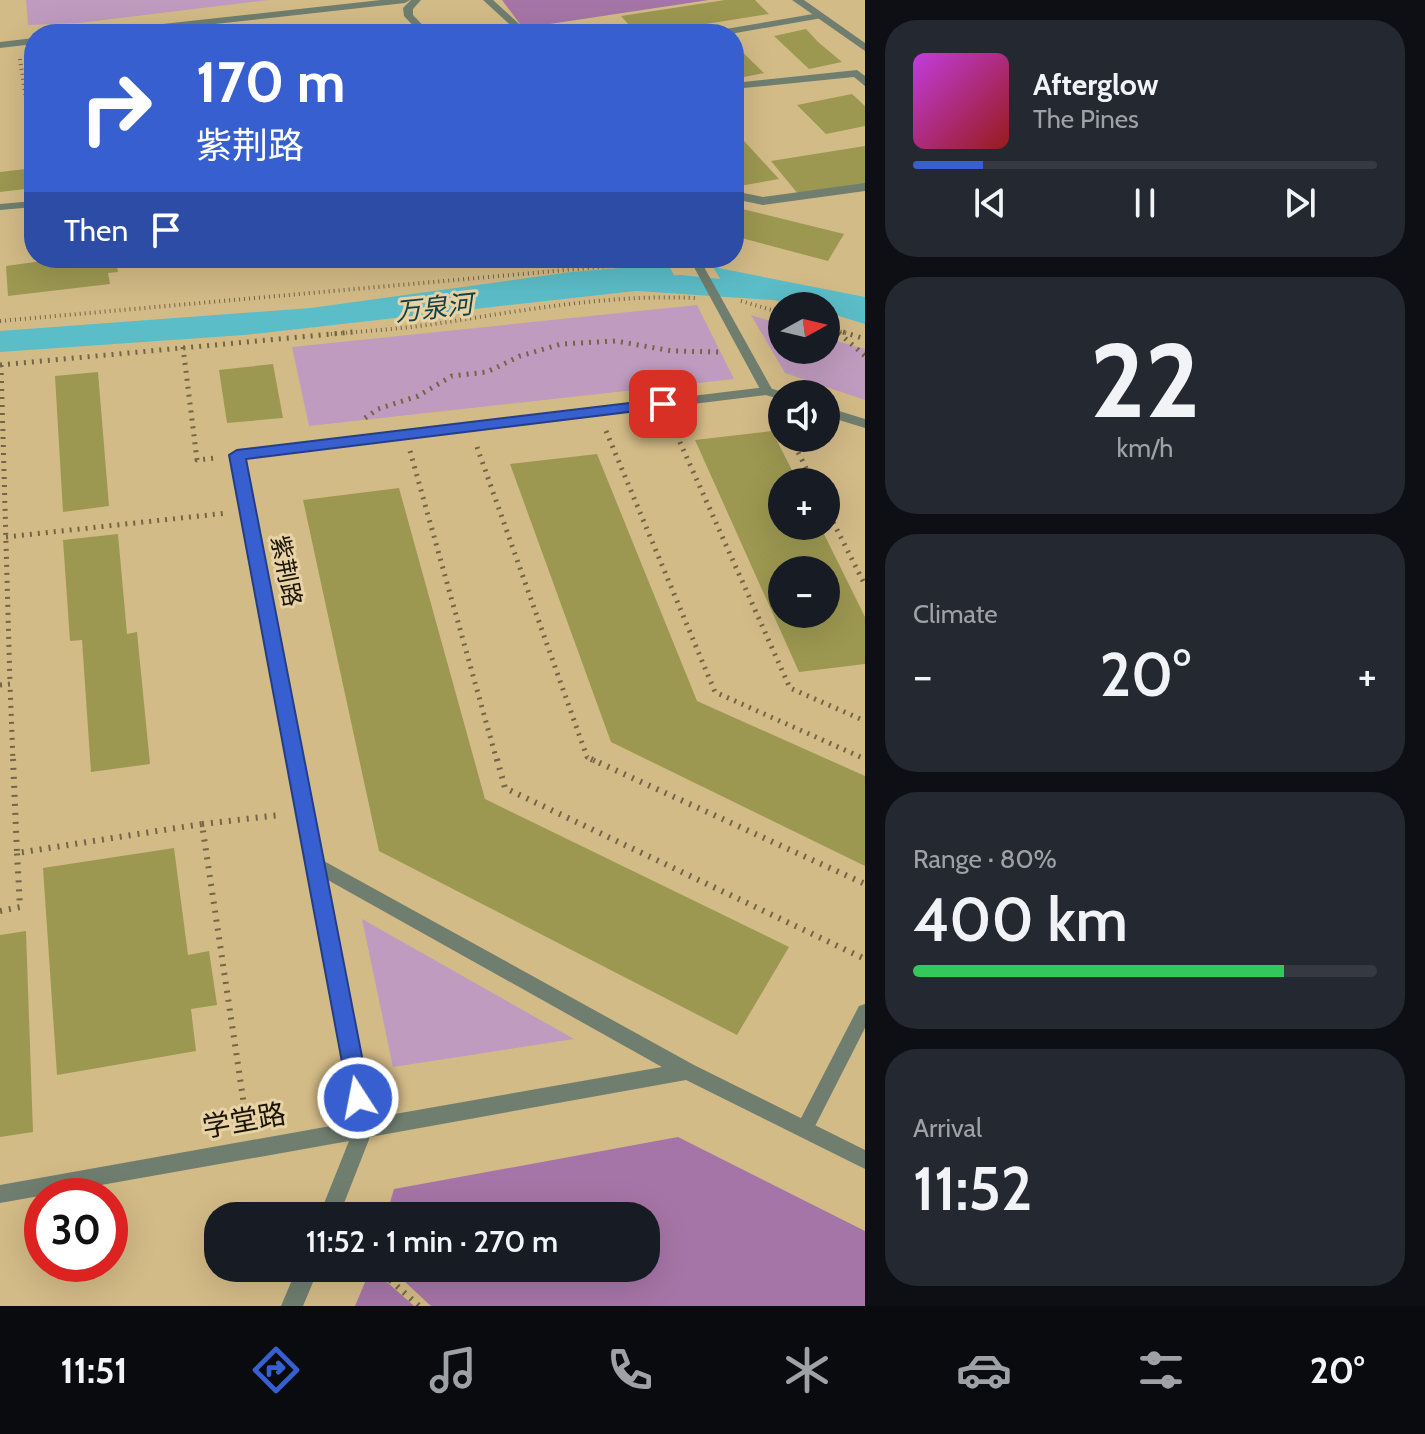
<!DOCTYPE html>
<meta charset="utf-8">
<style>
body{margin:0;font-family:Cabin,"Noto Sans SC",sans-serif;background:#242831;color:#f1f3f6;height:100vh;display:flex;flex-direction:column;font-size:30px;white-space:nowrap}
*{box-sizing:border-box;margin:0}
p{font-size:26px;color:#9ea1a6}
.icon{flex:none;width:44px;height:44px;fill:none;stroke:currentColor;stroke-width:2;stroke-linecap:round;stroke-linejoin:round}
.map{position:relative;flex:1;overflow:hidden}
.details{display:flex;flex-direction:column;gap:20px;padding:20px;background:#0d0f14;width:560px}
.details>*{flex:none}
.top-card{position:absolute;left:24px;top:24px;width:720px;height:244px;border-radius:32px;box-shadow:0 8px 32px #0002;background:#375fcf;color:#fff;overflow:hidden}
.needle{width:52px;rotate:82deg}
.buttons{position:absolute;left:768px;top:292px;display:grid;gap:16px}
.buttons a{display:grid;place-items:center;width:72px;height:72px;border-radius:50%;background:#171b24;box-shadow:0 8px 32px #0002;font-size:40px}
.speed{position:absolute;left:24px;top:1178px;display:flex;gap:16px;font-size:40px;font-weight:700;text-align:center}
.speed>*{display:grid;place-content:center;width:104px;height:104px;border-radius:50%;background:#171b24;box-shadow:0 8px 32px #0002;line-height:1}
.speed .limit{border:12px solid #d22;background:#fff;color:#111}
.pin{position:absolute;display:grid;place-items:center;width:68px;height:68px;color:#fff;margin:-34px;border-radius:16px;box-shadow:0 4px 12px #0006}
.me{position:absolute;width:88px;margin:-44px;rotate:349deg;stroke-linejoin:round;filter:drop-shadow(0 0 6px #0008)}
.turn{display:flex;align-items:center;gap:28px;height:168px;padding:0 40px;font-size:36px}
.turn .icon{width:104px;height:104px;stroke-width:2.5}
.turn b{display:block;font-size:56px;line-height:68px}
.then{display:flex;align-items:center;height:76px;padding:0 40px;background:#0003;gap:16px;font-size:30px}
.big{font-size:60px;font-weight:600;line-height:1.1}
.details .tile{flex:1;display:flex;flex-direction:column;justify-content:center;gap:12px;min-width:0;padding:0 28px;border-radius:32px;background:#242831}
.details .dial{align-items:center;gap:0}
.dial b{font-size:104px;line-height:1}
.song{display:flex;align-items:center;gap:24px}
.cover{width:96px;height:96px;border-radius:12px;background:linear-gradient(135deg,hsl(290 70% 55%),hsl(0 70% 35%))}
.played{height:8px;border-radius:4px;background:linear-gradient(90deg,#375fcf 15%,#363941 15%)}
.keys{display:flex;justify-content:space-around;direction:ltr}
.heat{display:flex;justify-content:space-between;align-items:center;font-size:44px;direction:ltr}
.charge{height:12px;border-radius:6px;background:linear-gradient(90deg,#34c759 80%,#363941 0)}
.trip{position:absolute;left:204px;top:1202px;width:456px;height:80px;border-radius:32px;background:#171b24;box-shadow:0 8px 32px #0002;font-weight:600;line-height:80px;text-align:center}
.dock{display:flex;height:128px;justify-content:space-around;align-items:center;background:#090b0e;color:#9ea1a6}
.dock .icon{width:56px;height:56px}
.dock .on{color:#375fcf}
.dock b{font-size:36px;color:#f1f3f6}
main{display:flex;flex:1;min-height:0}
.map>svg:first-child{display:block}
</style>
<main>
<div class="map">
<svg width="865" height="1306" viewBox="0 0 865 1306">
<rect width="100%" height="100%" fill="#dbc699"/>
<path fill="#d3bb87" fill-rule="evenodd" d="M0,0h865v1306h-865zM34,34h700v224h-700zM782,306h44v44h-44zM782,394h44v44h-44zM782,482h44v44h-44zM782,570h44v44h-44zM42,1196h68v68h-68zM218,1216h428v52h-428z"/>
<path fill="#bf9bbf" d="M26,0h243l-190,23 -51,2z
M697,305l37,74 -425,47 -17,-79z
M751,315l31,10v25h44v-12l39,11v51l-80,-27z
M362,919l212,120 -181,28z"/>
<path fill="#a675a7" d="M502,0h207l-186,28z
M678,1137l187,94v75h-434l-41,-38h256v-52h-260l8,-27z
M371,1268l43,38h-59z"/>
<path fill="#5bbdc8" d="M668,264l12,22 -436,49 -244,17v-21l311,-23 260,-36z
M713,267l152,30v27l-39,-12v-6h-25l-74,-16z"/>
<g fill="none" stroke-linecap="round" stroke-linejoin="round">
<path fill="#5bbdc8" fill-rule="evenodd" d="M681,275l91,9 10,2 4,6 -4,6 -10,2 -149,-10 -4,-6 4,-6z"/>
</g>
<path fill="#9c9851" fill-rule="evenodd" d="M725,0h30l14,14 -126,20h-6l-16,-18z
M806,29l12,13 24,20 -33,7 -35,-33z
M734,44l30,29 -30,6z
M852,94l13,12v20l-39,8 -29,-29z
M734,130l45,49 -45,8z
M865,146v38l-66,11 -28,-34z
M34,168v20l-34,4v-20z
M734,207l110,27 -16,27 -94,-25z
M64,258h52l2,14 -10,1 2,11 -102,12 -2,-30z
M273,364l10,54 -56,5 -8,-53z
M98,372l11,134 -46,6 -8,-136z
M772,431l26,51h-16v44h38l45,91v47l-66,8 -104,-232zM782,570h44v44h-44z
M597,454l100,247 168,75v90l-254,-124 -101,-278z
M399,488l86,311 304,148 -52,88 -358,-184 -76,-351z
M118,534l9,100 10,-2 13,132 -59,8 -9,-132 -12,1 -7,-101z
M174,848l14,107 21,-4 8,54 -26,4 5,42 -139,24 -14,-207z
M26,931l7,201 -33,5v-202z"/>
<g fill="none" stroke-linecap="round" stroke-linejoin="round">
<path stroke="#736548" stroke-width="4" stroke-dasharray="1 4" stroke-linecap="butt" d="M20,59l14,95
M741,301l41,12
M0,321l677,-61
M826,327l23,7
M331,334c35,-3 69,-5 103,-10 87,-13 173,-30 261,-26"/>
<path stroke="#736548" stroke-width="5" stroke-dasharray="2 6" stroke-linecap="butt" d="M843,332l22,7
M839,333l26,23
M183,347l14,113 19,-2
M0,365l353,-33
M1,365l9,319
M365,418l13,-9 40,-13 34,-20 35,-4 33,-16 41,-12 55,-3 56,10 50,1
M670,420l120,268 75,33
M606,431l109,261 150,67
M791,438l22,44
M477,447l110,310 8,4
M410,451l87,310
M826,508l39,77
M6,537l221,-24
M0,685l10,-1 3,77"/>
<path stroke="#736548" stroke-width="6" stroke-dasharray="2 7" stroke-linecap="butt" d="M13,759l4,94 185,-29 45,301
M497,759l8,29 360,171
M591,759l274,125
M202,824l78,-9
M0,911l20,-4 -3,-54
M377,1268l42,38"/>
<path fill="#6f7e6f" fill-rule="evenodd" d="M381,0h29l-5,3 -281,31h-30l5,-3z
M411,0h10l-8,9v6l18,19h-10l-17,-18 -1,-8z
M483,0h10l37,34h-10z
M819,13l3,1v4l-92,16h-21l5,-3z
M34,38v6l-34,4v-6z
M34,201v6l-34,3v-6z
M689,258h10l74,133 -2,3h-8l-2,-3z
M865,1004v24l-54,106 -6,2 -6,-2 -3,-6 3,-6 60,-116z"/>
<path fill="#6f7e6f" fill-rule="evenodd" d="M792,0h12l61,43v8z
M857,70l8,6v10l-11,-9 -120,12v-6z
M865,183v8l-102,14 -29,-6v-8l29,6z
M767,387l21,7h-6v6l-16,-5 -521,64 77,401 372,205 171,85v19l-179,-89 -316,57 -31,79h-20l30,-75 -349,62v-18l353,-63 -123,-667 2,-3zM326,879l336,188 -290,51z
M826,407l39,12v9l-39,-12z
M297,1268h22l-16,38h-22z"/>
</g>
<path fill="#375fcf" stroke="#243e87" stroke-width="2" d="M663,399l6,1v7l-423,52 124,639 -4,7 -8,3 -8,-3 -121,-650 8,-5z"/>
<g text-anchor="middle" stroke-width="6" stroke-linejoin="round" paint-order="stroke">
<g font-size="24" fill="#1c1504" stroke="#e8d3a6">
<text transform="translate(286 571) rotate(79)" y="8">紫荆路</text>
</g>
<g font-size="26" font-style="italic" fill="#134146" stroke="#e8d3a6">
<text transform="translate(434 308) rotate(-6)" y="9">万泉河</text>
</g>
<g font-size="28" fill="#1c1504" stroke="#e8d3a6">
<text transform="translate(244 1120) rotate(-10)" y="10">学堂路</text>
</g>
</g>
</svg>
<div class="buttons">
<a><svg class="needle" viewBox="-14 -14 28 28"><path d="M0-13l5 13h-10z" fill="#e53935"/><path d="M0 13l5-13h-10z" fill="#9ea1a6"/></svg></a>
<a><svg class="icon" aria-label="sound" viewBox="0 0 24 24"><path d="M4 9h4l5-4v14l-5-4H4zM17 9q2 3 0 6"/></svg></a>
<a>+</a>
<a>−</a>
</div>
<div class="speed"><div class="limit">30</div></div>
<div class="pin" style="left:663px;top:404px;background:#d93025"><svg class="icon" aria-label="arrive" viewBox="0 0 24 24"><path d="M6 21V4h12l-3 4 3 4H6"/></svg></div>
<svg class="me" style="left:358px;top:1098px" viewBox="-20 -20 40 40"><circle r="17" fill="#375fcf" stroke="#fff" stroke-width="3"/><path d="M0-11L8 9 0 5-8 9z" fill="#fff"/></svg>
<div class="trip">11:52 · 1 min · 270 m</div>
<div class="top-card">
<div class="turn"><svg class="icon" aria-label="right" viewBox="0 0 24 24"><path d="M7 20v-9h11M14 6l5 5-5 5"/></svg><div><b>170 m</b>紫荆路</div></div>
<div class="then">Then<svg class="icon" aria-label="arrive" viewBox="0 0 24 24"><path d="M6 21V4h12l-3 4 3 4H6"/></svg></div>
</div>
</div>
<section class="details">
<div class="tile">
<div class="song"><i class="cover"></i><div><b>Afterglow</b><p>The Pines</p></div></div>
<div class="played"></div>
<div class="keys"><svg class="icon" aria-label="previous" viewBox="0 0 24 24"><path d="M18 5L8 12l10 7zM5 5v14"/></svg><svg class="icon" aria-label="pause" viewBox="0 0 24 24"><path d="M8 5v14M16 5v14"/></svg><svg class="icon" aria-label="next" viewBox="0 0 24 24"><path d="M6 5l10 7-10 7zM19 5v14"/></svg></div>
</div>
<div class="tile dial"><b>22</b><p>km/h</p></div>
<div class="tile"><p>Climate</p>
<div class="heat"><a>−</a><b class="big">20°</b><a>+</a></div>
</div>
<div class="tile"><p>Range · 80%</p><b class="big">400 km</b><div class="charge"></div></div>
<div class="tile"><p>Arrival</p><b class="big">11:52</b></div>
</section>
</main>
<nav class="dock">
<b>11:51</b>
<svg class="icon on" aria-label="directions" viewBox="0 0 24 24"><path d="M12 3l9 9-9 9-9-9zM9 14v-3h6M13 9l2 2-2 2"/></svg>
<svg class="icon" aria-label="music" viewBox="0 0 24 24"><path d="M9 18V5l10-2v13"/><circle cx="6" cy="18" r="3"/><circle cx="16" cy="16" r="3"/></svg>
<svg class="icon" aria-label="phone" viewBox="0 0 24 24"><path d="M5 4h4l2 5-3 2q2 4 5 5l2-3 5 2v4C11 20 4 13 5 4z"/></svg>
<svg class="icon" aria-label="climate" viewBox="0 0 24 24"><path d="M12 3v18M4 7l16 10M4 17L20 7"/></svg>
<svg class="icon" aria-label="car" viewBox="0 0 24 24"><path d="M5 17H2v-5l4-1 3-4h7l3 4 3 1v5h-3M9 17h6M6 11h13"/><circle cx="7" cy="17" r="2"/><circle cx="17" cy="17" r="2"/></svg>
<svg class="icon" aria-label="filters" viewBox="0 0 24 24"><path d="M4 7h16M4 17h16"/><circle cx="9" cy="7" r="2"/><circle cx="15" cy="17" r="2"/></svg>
<b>20°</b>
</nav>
